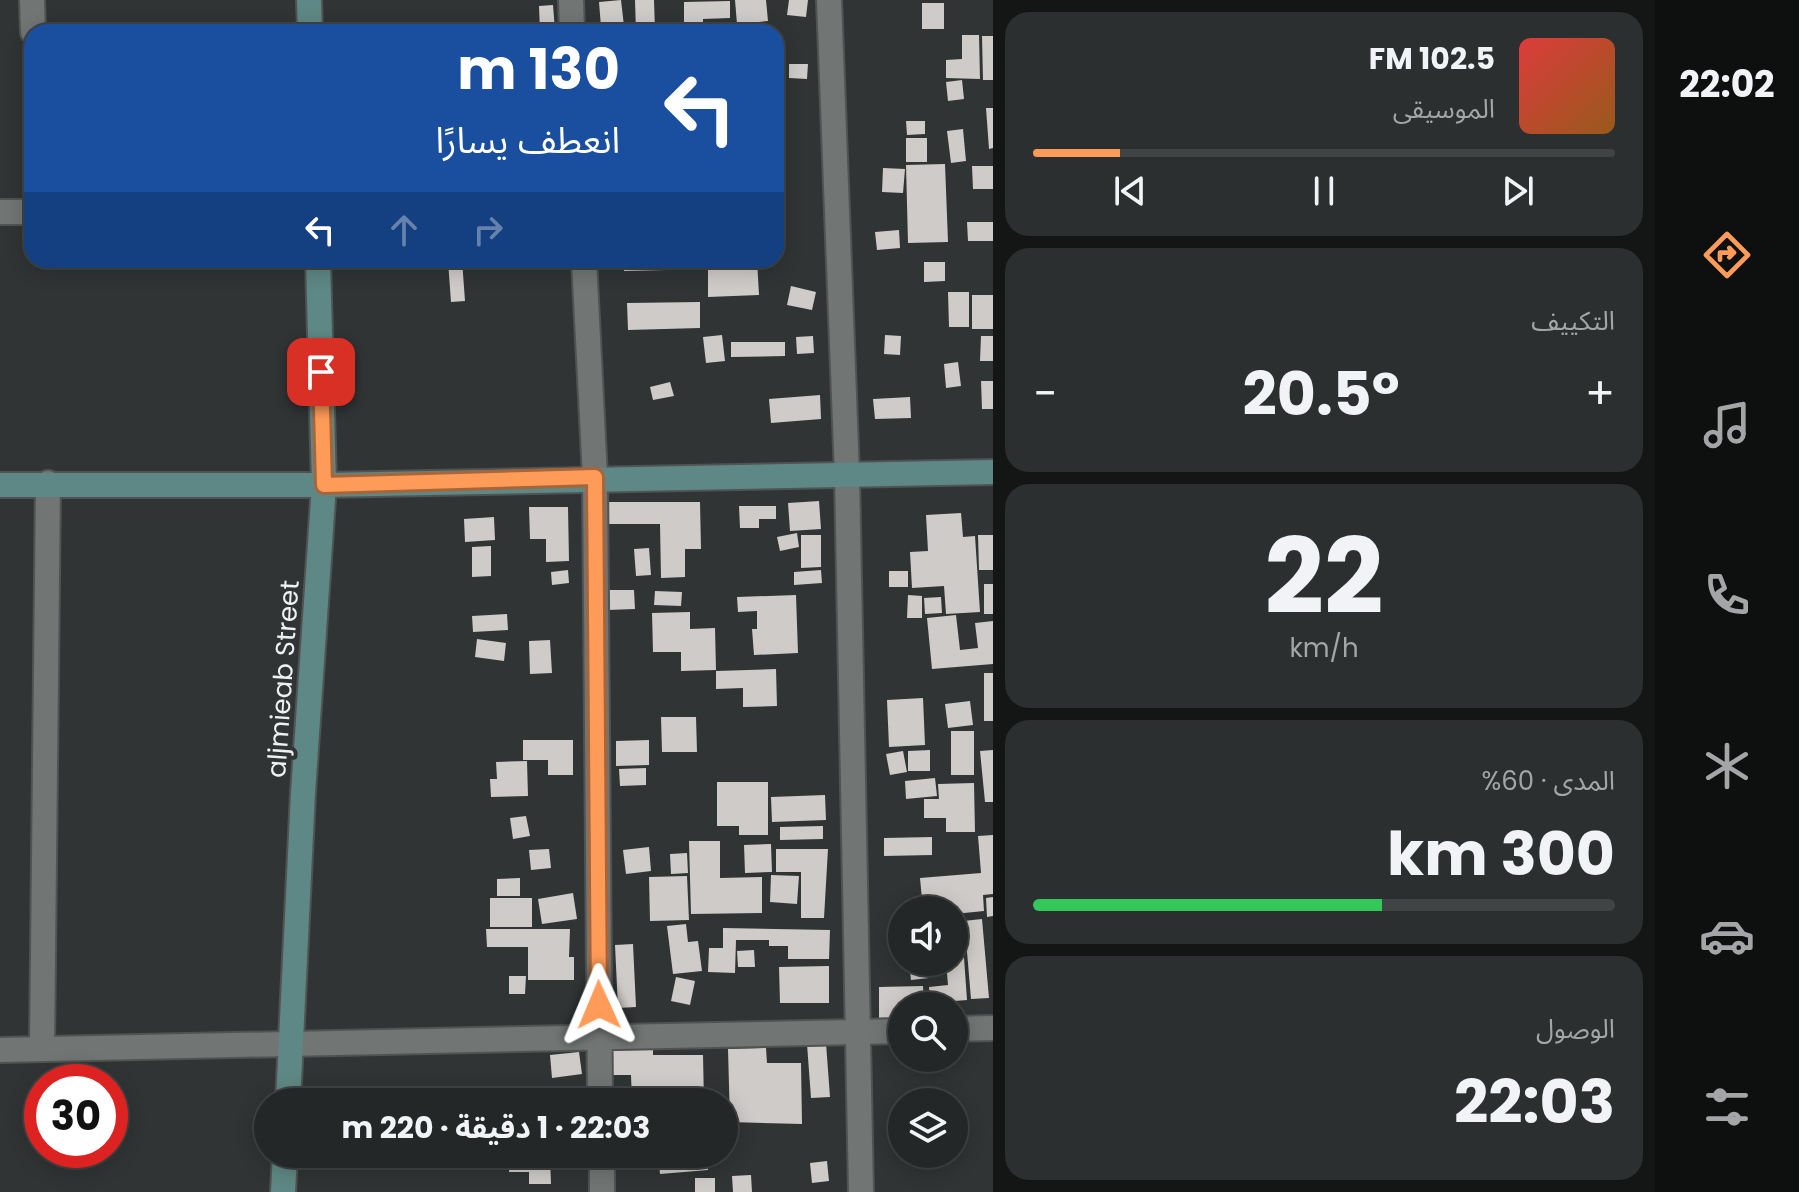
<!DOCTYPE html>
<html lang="ar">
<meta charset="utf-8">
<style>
body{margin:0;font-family:Poppins,"Noto Sans Arabic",sans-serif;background:#2c2f2f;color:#f1f3f6;direction:rtl;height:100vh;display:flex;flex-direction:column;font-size:30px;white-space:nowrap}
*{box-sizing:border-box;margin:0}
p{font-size:26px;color:#a3a5a7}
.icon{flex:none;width:44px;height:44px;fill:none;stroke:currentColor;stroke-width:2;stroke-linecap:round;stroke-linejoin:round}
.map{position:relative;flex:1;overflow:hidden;direction:ltr}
.panel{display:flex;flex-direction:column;gap:12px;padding:12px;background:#141515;width:662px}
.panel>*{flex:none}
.top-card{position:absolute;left:24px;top:24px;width:760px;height:244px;border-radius:24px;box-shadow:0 4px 20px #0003,0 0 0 2px #414444;direction:rtl;background:#1a4fa0;color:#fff;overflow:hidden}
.controls{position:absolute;left:888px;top:896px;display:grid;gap:16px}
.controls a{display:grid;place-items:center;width:80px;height:80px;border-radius:50%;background:#242727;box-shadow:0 4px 20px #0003,0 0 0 2px #414444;font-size:40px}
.speed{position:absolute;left:24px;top:1064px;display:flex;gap:16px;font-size:40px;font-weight:700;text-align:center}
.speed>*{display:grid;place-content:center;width:104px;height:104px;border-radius:50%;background:#242727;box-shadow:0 4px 20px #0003,0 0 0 2px #414444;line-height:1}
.speed .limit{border:12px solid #d22;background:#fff;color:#111}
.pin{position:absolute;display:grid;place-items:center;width:68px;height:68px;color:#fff;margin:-34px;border-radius:16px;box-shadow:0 4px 12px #0006}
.me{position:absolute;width:88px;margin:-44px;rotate:359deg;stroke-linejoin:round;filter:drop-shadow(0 0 6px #0008)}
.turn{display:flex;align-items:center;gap:28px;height:168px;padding:0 32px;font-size:36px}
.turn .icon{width:104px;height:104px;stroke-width:2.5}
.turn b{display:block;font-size:56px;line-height:68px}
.lanes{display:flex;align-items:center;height:76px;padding:0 32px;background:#0003;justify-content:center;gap:40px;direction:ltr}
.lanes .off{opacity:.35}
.big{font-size:60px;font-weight:700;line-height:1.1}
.panel .tile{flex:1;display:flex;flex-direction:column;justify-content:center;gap:12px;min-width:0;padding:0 28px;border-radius:24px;background:#2c2f2f}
.panel .dial{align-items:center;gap:0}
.dial b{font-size:104px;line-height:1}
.song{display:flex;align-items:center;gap:24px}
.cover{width:96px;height:96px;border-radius:12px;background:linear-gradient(135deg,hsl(0 70% 55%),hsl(30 70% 35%))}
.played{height:8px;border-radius:4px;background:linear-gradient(90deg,#ff9b59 15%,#414444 15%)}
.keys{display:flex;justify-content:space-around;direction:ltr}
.heat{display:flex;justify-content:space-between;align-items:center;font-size:44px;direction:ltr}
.charge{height:12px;border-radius:6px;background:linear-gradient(90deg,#34c759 60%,#414444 0)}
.trip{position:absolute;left:254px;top:1088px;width:484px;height:80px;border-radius:40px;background:#242727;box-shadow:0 4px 20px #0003,0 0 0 2px #414444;font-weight:700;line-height:80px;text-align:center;direction:rtl}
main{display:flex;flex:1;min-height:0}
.tabs{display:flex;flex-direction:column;width:144px;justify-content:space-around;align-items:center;background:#0e1010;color:#a3a5a7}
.tabs .icon{width:56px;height:56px}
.tabs .current{color:#ff9b59}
.tabs b{font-size:36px;color:#f1f3f6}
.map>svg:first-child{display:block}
</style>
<main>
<nav class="tabs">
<b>22:02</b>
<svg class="icon current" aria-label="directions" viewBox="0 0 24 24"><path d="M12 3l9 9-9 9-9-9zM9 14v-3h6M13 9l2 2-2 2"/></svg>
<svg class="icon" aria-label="music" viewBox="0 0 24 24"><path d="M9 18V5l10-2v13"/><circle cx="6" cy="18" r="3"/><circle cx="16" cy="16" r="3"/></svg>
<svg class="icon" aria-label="phone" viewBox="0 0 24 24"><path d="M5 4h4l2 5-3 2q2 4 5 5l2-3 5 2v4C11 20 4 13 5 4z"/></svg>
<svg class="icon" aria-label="climate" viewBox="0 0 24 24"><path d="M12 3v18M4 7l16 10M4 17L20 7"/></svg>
<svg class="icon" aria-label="car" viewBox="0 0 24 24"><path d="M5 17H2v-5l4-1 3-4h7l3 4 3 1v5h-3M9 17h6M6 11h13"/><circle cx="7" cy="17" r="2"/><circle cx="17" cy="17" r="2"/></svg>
<svg class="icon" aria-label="filters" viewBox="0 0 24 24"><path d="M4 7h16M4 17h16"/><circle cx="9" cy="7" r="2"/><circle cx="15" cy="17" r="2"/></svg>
</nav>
<section class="panel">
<div class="tile">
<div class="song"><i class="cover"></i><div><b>102.5 FM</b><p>الموسيقى</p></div></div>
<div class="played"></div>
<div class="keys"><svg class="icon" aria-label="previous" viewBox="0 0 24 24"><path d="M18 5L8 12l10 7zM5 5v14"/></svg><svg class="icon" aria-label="pause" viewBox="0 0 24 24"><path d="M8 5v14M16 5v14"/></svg><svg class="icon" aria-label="next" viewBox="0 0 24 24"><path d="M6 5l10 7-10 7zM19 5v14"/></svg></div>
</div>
<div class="tile"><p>التكييف</p>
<div class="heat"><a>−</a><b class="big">20.5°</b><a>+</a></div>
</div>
<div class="tile dial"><b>22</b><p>km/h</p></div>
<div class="tile"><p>المدى · 60%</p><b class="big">300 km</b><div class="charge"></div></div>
<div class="tile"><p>الوصول</p><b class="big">22:03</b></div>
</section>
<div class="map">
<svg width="993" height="1192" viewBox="0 0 993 1192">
<rect width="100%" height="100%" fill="#303434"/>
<path fill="#cfcbc8" d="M621,0l3,26 -23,1 -2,-25z
M635,0h19l1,31 -19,1z
M735,0h31l2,21 -31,3z
M789,0h19l-2,17 -19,-2z
M730,1v17l-27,1v13h-19v-30z
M922,3h22v26h-22z
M553,5l2,25 -15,2 -1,-26z
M962,35h17l1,44 -34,-1v-18l16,-1z
M982,36h11v44h-10z
M789,64h19l-1,15 -18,-1z
M962,80l2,19 -16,2 -2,-19z
M776,107l4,21 -4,1z
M986,108h7v40l-4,1z
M906,121h19v13l-18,1z
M963,129l3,32 -15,2 -4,-32z
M906,138h21v24h-21z
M945,164l3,78 -40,1 -2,-78z
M972,166h21v23h-20z
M883,168l22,1 -2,24 -21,-1z
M967,222h26v19h-25z
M899,230l1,18 -23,2 -2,-18z
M462,260l3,41 -14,1 -3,-41z
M624,260h133l2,35 -51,2v-28l-84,2z
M924,262h21v19l-21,1z
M791,286l25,6 -4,18 -25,-5z
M948,292h21v35h-20z
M972,295h21v34h-21z
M700,302v26l-72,2 -1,-27z
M722,335l3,26 -19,2 -3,-26z
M885,335l16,1 -1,19 -16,-1z
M813,336l1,17 -17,1 -1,-17z
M981,336h12v25h-13z
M731,342h54v14l-54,1z
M958,362l3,24 -15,2 -2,-24z
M981,381h12v28h-11z
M670,382l4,14 -21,4 -3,-13z
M820,395l1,24 -50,4 -2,-24z
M910,397l1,21 -36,1 -2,-20z
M819,501l2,28 -31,2 -2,-28z
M602,502h98l1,47h-16v28l-24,1 -1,-54h-58z
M739,506h37v13h-17v9h-19z
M529,507h39l1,54 -23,1v-23h-16z
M961,513l2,24 12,-1 5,76 -34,2 -2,-28 -32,2 -2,-36 18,-1 -2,-36z
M494,517l1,23 -30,2 -1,-23z
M797,533l2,14 -19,4 -3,-14z
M801,535h20v32l-20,1z
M978,535h15v35h-14z
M491,546v30l-19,1v-30z
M649,548l2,27 -15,1 -2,-27z
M568,570l1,13 -17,2 -1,-13z
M821,570l1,13 -28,2v-13z
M889,571h19v16h-19z
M984,584h9v30h-9z
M608,590h26l1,19 -27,1z
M655,591l27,1 -1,14 -27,-1z
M796,595l2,58 -44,2 -2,-26h5v-18l-19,1 -1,-15z
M908,595l14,1v22h-15z
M941,597l1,16 -17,1 -1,-16z
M690,612v17l25,-1 1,42 -35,1v-19h-28l-1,-39z
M507,614l1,16 -35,2 -1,-16z
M956,615l4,35 18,-2 -3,-25 18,-2v43l-61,5 -5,-51z
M477,639l29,4 -2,18 -29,-4z
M550,640l2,33 -22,1 -1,-33z
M776,669l1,37 -34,1v-19l-27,1v-18z
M984,673h9v48h-9z
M923,698l2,47 -36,2 -2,-47z
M970,701l3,24 -25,3 -3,-24z
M661,717h35l1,35h-35z
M951,731h23v44h-23z
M523,740h50v35h-25v-15h-25z
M649,740v25l-33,1v-25z
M930,750v21h-22v-20z
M993,750v52h-8l-5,-51z
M903,751l4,21 -17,3 -4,-21z
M527,761l1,35 -37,1 -1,-18h7l-1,-17z
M646,768v17l-26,1 -1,-17z
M935,778l2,18 -31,3 -1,-18z
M717,782h51v53h-29v-9h-22z
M974,783l1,49h-29v-14h-22v-19h15l-1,-15z
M825,795l1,25 -54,2 -1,-25z
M526,816l4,20 -17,3 -3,-21z
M823,826v13l-43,1v-13z
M993,835v59l-10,1 1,16 -30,3v-4h-31l-3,-32 61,-5 -3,-37z
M932,837v18l-48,1v-18z
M689,841h31v37l42,-1v36l-71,1z
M771,844l1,28 -27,1 -1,-28z
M649,847l2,24 -25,3 -3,-24z
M549,849l2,19 -20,2 -2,-20z
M776,849h52l-4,69h-23v-46h-25z
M687,853l1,20 -17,1 -1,-20z
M771,875l28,1 -2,28 -27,-2z
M687,876l2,44 -39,1 -1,-44z
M520,878v18h-23v-17z
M573,893l4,26 -35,5 -4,-25z
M993,897v19l-6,1 -1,-19z
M490,898h42v29h-42z
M982,919l7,79 -18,1 -5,-59 -12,1v-19z
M686,924l2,18 10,-1 4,30 -29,3 -6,-48z
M723,928l107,2 -1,29h-41v-13h-19v-6h-33l-1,33 -27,-1 1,-24h14z
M486,929h84l-1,28h5v23h-46v-33h-41z
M963,943l4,57 -37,3 -1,-16 19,-2 -2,-23h8v-18z
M633,944l3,63 -18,1 -3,-63z
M754,950l1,17h-17l-1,-16z
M909,962h18l2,16 -18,2z
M829,966v37h-49l-1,-36z
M509,976h17l-1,18h-16z
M676,977l19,4 -5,24 -19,-4z
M923,986l1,17 -22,3v14h-23v-33z
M826,1043l4,54 -19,1 -4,-54z
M610,1047h43v8h50l1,47h-72l-1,-27h-21z
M766,1048l1,15h34l1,61 -72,-2 -2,-73z
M579,1052l3,22 -30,4 -2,-23z
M559,1090h22l-1,12h-21z
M658,1154h48l2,16 -48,4z
M510,1157h40l1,27h-22v-12h-20z
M827,1161l2,20 -17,2 -2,-20z
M751,1175l1,17h-19l-1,-16z
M695,1178h20v14h-20z"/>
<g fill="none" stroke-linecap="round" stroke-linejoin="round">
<defs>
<path id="street" d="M32,0l1,32
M571,0l1,32
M829,0l18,475 14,717
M0,212h32
M584,260l11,217 5,625
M954,1029l39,-1
M42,1049l6,-566
M0,1050l902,-19
M602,1154v38"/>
<path id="secondary" d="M309,0l1,32
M0,485h324l669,-13
M288,1102l15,-309 21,-308 -6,-225
M283,1192l2,-38"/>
</defs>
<use href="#street" stroke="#505352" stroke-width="28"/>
<use href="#secondary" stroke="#505352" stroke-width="28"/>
<use href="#street" stroke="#717675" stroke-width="24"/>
<use href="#secondary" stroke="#5e8885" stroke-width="24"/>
</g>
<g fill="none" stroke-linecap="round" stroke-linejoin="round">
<defs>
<path id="route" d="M321,372l3,113 271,-8 4,528"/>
</defs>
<use href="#route" stroke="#a6653a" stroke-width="20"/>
<use href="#route" stroke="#ff9b59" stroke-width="14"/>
</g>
<g text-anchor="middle" stroke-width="8" stroke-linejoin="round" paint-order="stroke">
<g font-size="26" fill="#eef1f0" stroke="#303434">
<text transform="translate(283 679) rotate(-86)" y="9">aljmieab Street</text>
</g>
</g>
</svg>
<div class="controls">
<a><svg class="icon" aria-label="sound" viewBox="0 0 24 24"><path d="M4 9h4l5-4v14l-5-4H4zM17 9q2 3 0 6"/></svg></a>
<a><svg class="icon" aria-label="search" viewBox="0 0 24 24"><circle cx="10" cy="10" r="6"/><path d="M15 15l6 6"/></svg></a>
<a><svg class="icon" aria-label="layers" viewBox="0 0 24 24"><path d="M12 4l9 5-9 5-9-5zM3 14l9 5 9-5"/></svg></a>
</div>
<div class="speed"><div class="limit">30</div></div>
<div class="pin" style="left:321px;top:372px;background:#d93025"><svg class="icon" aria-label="arrive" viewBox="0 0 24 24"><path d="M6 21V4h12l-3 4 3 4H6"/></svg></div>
<svg class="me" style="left:599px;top:1005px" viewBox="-20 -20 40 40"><path d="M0-17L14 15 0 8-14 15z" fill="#ff9b59" stroke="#fff" stroke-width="4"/></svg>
<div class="trip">22:03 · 1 دقيقة · 220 m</div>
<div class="top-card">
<div class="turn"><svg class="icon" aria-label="left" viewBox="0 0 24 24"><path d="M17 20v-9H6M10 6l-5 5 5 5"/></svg><div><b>130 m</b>انعطف يسارًا</div></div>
<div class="lanes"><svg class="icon" aria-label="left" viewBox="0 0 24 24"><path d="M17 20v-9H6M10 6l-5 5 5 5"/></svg><svg class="icon off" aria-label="ahead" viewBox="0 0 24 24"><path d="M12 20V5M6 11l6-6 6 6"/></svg><svg class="icon off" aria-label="right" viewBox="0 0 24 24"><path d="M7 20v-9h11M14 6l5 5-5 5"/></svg></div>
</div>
</div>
</main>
